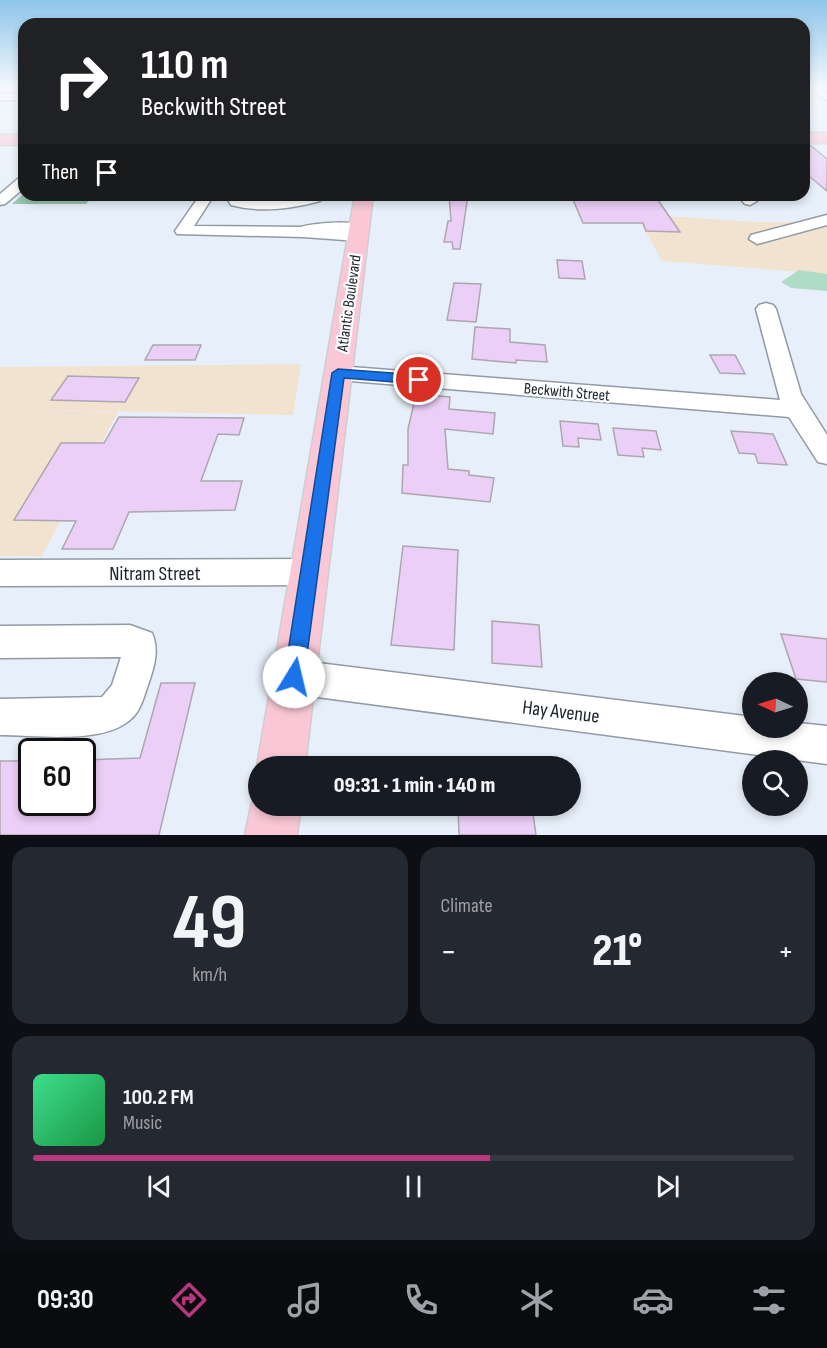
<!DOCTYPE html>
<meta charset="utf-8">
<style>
body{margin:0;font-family:"Sofia Sans Condensed",sans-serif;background:#242831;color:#f1f3f6;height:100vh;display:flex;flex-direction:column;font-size:22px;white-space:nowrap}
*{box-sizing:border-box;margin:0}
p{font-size:20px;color:#9ea1a6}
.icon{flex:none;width:33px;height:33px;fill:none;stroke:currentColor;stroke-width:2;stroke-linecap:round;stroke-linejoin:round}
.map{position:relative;height:835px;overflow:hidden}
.sheet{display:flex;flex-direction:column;gap:12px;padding:12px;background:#0d0f14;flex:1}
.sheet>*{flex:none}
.guide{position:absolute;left:18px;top:18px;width:792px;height:183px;border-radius:18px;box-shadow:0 3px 9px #0003;background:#202124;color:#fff;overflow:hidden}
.needle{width:39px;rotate:274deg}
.controls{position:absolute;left:742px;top:672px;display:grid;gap:12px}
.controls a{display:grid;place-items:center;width:66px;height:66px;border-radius:50%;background:#171b24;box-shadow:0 3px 9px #0003;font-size:30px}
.speed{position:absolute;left:18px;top:738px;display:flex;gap:12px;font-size:30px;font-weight:700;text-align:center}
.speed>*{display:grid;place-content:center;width:78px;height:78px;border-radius:50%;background:#171b24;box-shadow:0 3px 9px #0003;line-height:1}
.speed .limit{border:3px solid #111;border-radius:9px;background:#fff;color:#111}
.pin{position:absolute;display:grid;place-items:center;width:51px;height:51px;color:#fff;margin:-26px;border:3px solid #fff;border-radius:50%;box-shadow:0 2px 6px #0007}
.me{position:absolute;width:66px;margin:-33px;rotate:9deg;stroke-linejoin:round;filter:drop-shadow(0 0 4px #0008)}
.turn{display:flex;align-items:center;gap:21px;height:126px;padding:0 24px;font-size:27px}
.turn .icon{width:78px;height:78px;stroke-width:2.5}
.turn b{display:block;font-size:42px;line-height:51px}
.then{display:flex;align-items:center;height:57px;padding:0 24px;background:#0003;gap:12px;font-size:22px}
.big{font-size:45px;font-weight:800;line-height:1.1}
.sheet .tile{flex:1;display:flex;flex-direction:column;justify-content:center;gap:9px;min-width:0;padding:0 21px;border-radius:18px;background:#242831}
.sheet .dial{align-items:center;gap:0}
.dial b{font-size:78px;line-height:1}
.song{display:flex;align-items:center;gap:18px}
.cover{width:72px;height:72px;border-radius:9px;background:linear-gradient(135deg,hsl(150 70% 55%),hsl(140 70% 35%))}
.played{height:6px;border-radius:3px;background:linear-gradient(90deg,#b9377f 60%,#363941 60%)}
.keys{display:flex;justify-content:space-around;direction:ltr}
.heat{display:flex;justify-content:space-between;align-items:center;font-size:33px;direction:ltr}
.sheet .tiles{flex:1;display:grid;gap:12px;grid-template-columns:1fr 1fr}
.tile:last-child{grid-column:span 2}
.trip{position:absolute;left:248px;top:756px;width:333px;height:60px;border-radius:30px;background:#171b24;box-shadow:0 3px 9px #0003;font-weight:800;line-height:60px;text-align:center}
.tab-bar{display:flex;height:96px;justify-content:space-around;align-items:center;background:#090b0e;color:#9ea1a6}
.tab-bar .icon{width:42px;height:42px}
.tab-bar .selected{color:#b9377f}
.tab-bar b{font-size:27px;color:#f1f3f6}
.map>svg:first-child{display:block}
</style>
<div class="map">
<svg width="827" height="835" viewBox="0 0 827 835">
<rect width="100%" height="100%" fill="#e7f0fa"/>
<path fill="#f1e3d0" d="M636,214l121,8h70v52l-165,-13z
M0,409l118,3 -76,144h-42z"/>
<path fill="#f2e3d0" d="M301,364l-8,51 -293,-6v-42z"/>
<path fill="#afdcc4" d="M799,270l28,4v17l-36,-3 -10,-6z"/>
<path fill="#97c6ae" d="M24,193v2h70l-8,9h-74z"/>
<path fill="#ebcff7" stroke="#ada6b0" stroke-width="1.5" d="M804,145h6l17,14v32l-23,-19z
M449,195h19l-8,54h-7l-1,-7h-8l4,-21h3z
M571,195h53l3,5h31l22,32 -34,-1 -3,-8h-60z
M557,260l25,1 3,18 -26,-1z
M454,283l27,1 -5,38 -29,-2z
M475,327l35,2v13l35,3 2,17 -31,-2v3l-44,-4z
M153,345h48l-6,15h-50z
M710,355h25l10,19 -25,-1z
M68,376l71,2 -14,24 -74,-2z
M416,394l34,3 -1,12 46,4 -2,21 -48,-5 3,40 21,2v4l25,3 -4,24 -88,-9 1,-28h5v-36z
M119,417l125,1 -5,17 -21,-1 -17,47h41l-7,29 -106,2 -16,37h-51l14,-28 -62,-1 47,-77h43z
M560,421l38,3 3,16 -23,-2 1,9 -16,-1z
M613,428l43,3 5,19 -19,-2 2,9 -26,-2z
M731,431l42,3 14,31 -29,-2 -3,-9 -16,-1z
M403,546l55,4 -4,100 -63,-5z
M492,621l47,4 3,42 -50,-4z
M781,634l46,5v43l-31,-3z
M161,683h34l-36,152h-159v-74h32v41h50v-42l58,-2z
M458,806h74l4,29h-77z"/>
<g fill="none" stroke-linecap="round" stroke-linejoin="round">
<defs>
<path id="minor" d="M805,87h12l10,6v7z
M0,94h24v6h-24z
M24,177v11l-19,16 -5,1v-11l19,-16z
M200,195h14l-20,31 107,1c12,-4 59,-8 66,1l-5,4 4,4 -8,5 -55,-4 -126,-3 -2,-3z
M228,195h14v3c29,4 51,-3 78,-3l2,3 -2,3c-29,8 -60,12 -89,4l-4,-7z
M737,195h15l5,6 -7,4 -5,-1z
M827,215v10l-70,19 -8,-5 2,-4z
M766,303l7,2 3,4 25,85 26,41v29l-9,-2 -29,-45 -451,-37 -8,-2 -3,-5 3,-5 8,-2 442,34 -24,-91 3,-4z
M310,559l11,3 4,10 -4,10 -11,3 -310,1v-26z
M130,625l22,8c7,16 3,32 -3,49 -4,11 -8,29 -18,37 -27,26 -96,16 -131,16v-36l102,-2 10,-12 9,-28 -121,1v-32z
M294,660l459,57v11h45v-5l29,3v38l-533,-70 -12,-5 -5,-12 5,-12z"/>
<path id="major" d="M804,133h23v10h-23z
M0,135h24v10h-24z
M355,195h18l-68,571h-47v3l-1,-3z
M258,789v17h43l-4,29h-52l6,-29z"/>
</defs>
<use href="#minor" stroke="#929aa3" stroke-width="3"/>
<use href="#major" stroke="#cececf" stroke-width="3"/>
<use href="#minor" fill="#fff" fill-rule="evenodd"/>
<use href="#major" fill="#f9c7d5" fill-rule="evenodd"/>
</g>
<linearGradient id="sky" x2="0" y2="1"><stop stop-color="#8ec5ea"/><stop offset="0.43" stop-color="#f4f8fd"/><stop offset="1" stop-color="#f4f8fd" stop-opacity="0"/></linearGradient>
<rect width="827" height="204" fill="url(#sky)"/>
<path fill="#1a73e8" stroke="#114b97" stroke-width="1.5" d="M338,369l81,6 7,5 -7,4 -75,-6 -40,299 -3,7 -7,3 -7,-3 -3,-7 48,-304z"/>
<g text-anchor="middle" stroke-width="4.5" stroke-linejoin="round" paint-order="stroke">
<g font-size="16" fill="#1e2125" stroke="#fbfdff">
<text transform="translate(348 303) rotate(-82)" y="6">Atlantic Boulevard</text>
<text transform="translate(567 391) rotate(5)" y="6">Beckwith Street</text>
</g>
<g font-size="20" fill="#1e2125" stroke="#fbfdff">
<text x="155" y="580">Nitram Street</text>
<text transform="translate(561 711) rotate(7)" y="7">Hay Avenue</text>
</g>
</g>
</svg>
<div class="controls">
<a><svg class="needle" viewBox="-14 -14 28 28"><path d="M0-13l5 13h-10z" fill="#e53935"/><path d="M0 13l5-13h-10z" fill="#9ea1a6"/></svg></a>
<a><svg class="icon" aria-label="search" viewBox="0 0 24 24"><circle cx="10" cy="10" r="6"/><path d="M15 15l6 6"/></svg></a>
</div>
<div class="speed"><div class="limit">60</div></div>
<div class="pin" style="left:419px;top:380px;background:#d93025"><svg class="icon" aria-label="arrive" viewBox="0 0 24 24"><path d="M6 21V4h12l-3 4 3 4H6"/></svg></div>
<svg class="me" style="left:294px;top:677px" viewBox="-20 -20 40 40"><circle r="19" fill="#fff"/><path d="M0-13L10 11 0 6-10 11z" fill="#1a73e8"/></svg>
<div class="trip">09:31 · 1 min · 140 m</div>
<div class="guide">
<div class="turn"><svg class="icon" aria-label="right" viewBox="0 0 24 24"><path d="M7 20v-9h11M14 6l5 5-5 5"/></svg><div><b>110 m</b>Beckwith Street</div></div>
<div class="then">Then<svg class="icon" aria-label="arrive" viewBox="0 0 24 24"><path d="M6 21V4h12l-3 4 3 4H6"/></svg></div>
</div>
</div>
<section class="sheet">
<div class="tiles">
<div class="tile dial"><b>49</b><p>km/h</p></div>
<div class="tile"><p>Climate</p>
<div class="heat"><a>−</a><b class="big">21°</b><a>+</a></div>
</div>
<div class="tile">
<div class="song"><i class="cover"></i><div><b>100.2 FM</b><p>Music</p></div></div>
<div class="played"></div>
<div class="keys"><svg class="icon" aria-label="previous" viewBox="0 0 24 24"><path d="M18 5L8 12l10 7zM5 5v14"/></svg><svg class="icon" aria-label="pause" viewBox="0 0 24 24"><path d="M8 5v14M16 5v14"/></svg><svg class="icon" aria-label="next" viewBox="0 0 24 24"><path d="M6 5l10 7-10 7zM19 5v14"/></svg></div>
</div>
</div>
</section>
<nav class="tab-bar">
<b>09:30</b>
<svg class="icon selected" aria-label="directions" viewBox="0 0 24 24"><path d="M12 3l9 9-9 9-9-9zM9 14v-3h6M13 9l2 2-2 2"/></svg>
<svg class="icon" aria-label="music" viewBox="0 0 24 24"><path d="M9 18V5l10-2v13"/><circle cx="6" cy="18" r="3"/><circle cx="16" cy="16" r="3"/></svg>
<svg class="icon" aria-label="phone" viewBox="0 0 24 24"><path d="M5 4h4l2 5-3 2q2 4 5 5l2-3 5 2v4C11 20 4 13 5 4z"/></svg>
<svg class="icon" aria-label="climate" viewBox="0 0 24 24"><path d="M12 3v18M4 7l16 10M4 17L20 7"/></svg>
<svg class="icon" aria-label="car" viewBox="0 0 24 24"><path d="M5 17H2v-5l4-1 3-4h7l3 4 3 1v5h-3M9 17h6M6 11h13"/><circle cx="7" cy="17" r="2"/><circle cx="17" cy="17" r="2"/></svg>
<svg class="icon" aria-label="filters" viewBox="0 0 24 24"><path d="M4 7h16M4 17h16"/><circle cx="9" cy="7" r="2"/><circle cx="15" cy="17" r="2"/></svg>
</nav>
